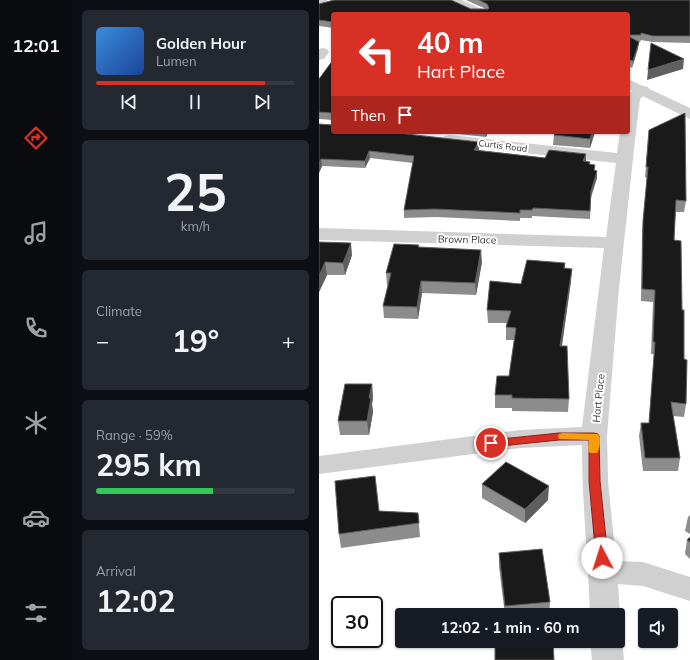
<!DOCTYPE html>
<meta charset="utf-8">
<style>
body{margin:0;font-family:Mulish,sans-serif;background:#242831;color:#f1f3f6;height:100vh;display:flex;flex-direction:column;font-size:15px;white-space:nowrap}
*{box-sizing:border-box;margin:0}
p{font-size:13px;color:#9ea1a6}
.icon{flex:none;width:22px;height:22px;fill:none;stroke:currentColor;stroke-width:2;stroke-linecap:round;stroke-linejoin:round}
.map{position:relative;flex:1;overflow:hidden}
.drawer{display:flex;flex-direction:column;gap:10px;padding:10px;background:#0d0f14;width:247px}
.drawer>*{flex:none}
.guide{position:absolute;left:12px;top:12px;width:299px;height:122px;border-radius:4px;box-shadow:0 1px 3px #0004;background:#d93025;color:#fff;overflow:hidden}
.controls{position:absolute;left:319px;top:608px;display:grid;gap:8px}
.controls a{display:grid;place-items:center;width:40px;height:40px;border-radius:4px;background:#171b24;box-shadow:0 1px 3px #0004;font-size:20px}
.speed{position:absolute;left:12px;top:596px;display:flex;gap:8px;font-size:20px;font-weight:700;text-align:center}
.speed>*{display:grid;place-content:center;width:52px;height:52px;border-radius:50%;background:#171b24;box-shadow:0 1px 3px #0004;line-height:1}
.speed .limit{border:2px solid #111;border-radius:6px;background:#fff;color:#111}
.pin{position:absolute;display:grid;place-items:center;width:34px;height:34px;color:#fff;margin:-17px;border:2px solid #fff;border-radius:50%;box-shadow:0 1px 4px #0007}
.me{position:absolute;width:44px;margin:-22px;rotate:355deg;stroke-linejoin:round;filter:drop-shadow(0 0 3px #0008)}
.turn{display:flex;align-items:center;gap:14px;height:84px;padding:0 20px;font-size:18px}
.turn .icon{width:52px;height:52px;stroke-width:2.5}
.turn b{display:block;font-size:28px;line-height:34px}
.then{display:flex;align-items:center;height:38px;padding:0 20px;background:#0003;gap:8px;font-size:15px}
.big{font-size:30px;font-weight:700;line-height:1.1}
.drawer .card{flex:1;display:flex;flex-direction:column;justify-content:center;gap:6px;min-width:0;padding:0 14px;border-radius:6px;background:#242831}
.drawer .dial{align-items:center;gap:0}
.dial b{font-size:52px;line-height:1}
.song{display:flex;align-items:center;gap:12px}
.cover{width:48px;height:48px;border-radius:6px;background:linear-gradient(135deg,hsl(210 70% 55%),hsl(220 70% 35%))}
.played{height:4px;border-radius:2px;background:linear-gradient(90deg,#d93025 85%,#363941 85%)}
.keys{display:flex;justify-content:space-around;direction:ltr}
.heat{display:flex;justify-content:space-between;align-items:center;font-size:22px;direction:ltr}
.charge{height:6px;border-radius:3px;background:linear-gradient(90deg,#34c759 59%,#363941 0)}
.trip{position:absolute;left:76px;top:608px;width:230px;height:40px;border-radius:4px;background:#171b24;box-shadow:0 1px 3px #0004;font-weight:700;line-height:40px;text-align:center}
main{display:flex;flex:1;min-height:0}
.dock{display:flex;flex-direction:column;width:72px;justify-content:space-around;align-items:center;background:#090b0e;color:#9ea1a6}
.dock .icon{width:28px;height:28px}
.dock .on{color:#d93025}
.dock b{font-size:18px;color:#f1f3f6}
.map>svg:first-child{display:block}
</style>
<main>
<nav class="dock">
<b>12:01</b>
<svg class="icon on" aria-label="directions" viewBox="0 0 24 24"><path d="M12 3l9 9-9 9-9-9zM9 14v-3h6M13 9l2 2-2 2"/></svg>
<svg class="icon" aria-label="music" viewBox="0 0 24 24"><path d="M9 18V5l10-2v13"/><circle cx="6" cy="18" r="3"/><circle cx="16" cy="16" r="3"/></svg>
<svg class="icon" aria-label="phone" viewBox="0 0 24 24"><path d="M5 4h4l2 5-3 2q2 4 5 5l2-3 5 2v4C11 20 4 13 5 4z"/></svg>
<svg class="icon" aria-label="climate" viewBox="0 0 24 24"><path d="M12 3v18M4 7l16 10M4 17L20 7"/></svg>
<svg class="icon" aria-label="car" viewBox="0 0 24 24"><path d="M5 17H2v-5l4-1 3-4h7l3 4 3 1v5h-3M9 17h6M6 11h13"/><circle cx="7" cy="17" r="2"/><circle cx="17" cy="17" r="2"/></svg>
<svg class="icon" aria-label="filters" viewBox="0 0 24 24"><path d="M4 7h16M4 17h16"/><circle cx="9" cy="7" r="2"/><circle cx="15" cy="17" r="2"/></svg>
</nav>
<section class="drawer">
<div class="card">
<div class="song"><i class="cover"></i><div><b>Golden Hour</b><p>Lumen</p></div></div>
<div class="played"></div>
<div class="keys"><svg class="icon" aria-label="previous" viewBox="0 0 24 24"><path d="M18 5L8 12l10 7zM5 5v14"/></svg><svg class="icon" aria-label="pause" viewBox="0 0 24 24"><path d="M8 5v14M16 5v14"/></svg><svg class="icon" aria-label="next" viewBox="0 0 24 24"><path d="M6 5l10 7-10 7zM19 5v14"/></svg></div>
</div>
<div class="card dial"><b>25</b><p>km/h</p></div>
<div class="card"><p>Climate</p>
<div class="heat"><a>−</a><b class="big">19°</b><a>+</a></div>
</div>
<div class="card"><p>Range · 59%</p><b class="big">295 km</b><div class="charge"></div></div>
<div class="card"><p>Arrival</p><b class="big">12:02</b></div>
</section>
<div class="map">
<svg width="371" height="660" viewBox="0 0 371 660">
<rect width="100%" height="100%" fill="#fff"/>
<g fill="none" stroke-linecap="round" stroke-linejoin="round">
<path fill="#d0d0d0" fill-rule="evenodd" d="M0,0h8l-2,3 -6,2z
M3,48l5,1 2,3 -5,7 -5,1v-11z
M324,86l5,1 2,3 -10,9 -4,32 -17,157 -12,148 1,45 8,80 27,1 47,15v24l-47,-15 -25,-2 2,31 -2,4v-4h-28c-2,-57 -8,-113 -8,-170l-62,3 -201,26v-18l201,-26 62,-3 22,-179 -285,-8v-12l287,9 10,-74 -167,-18 -6,-2 -2,-3 2,-3 6,-2 168,18 3,-21h8v-38l10,-7z
M299,634l4,7 2,19h-32l-2,-19h28z"/>
<path fill="#d0d0d0" fill-rule="evenodd" d="M127,0h16l24,11 2,3h-16l-24,-11z
M309,79l62,29v11l-62,-30z"/>
</g>
<path fill="#8c8c8c" d="M147,0h224v43l-38,-1 -11,-2 -1,2h-1l-1,6 -6,20 -4,-2v-52h-295v14l-14,-2v-22l167,5z
M14,60v60l-14,-1v-40z
M0,124l160,25 -1,1 67,8 45,4 -1,2 6,7 2,7 -6,20 -1,21 -58,-3v2h-12v3l-84,-4 -32,1v-8l9,-47 -43,-5 -5,10 -43,-2 -3,7z
M330,130l37,71 -2,11h-9l-1,28 8,70 4,94 -2,13 -11,-1 7,42 -2,13h-35l-4,-35 2,-13h8l5,-69h-3l2,-52 -12,-1 1,-68 5,-55 -2,-1z
M121,132h48l-2,5z
M236,132h40l-5,16 -37,-3 1,-10z
M0,242l33,13 -7,20h-18l-8,17z
M100,245v2l63,15 -6,33 -54,-2 -4,26 -34,-1 -1,-12 5,-21h-1l-1,-12z
M246,263v5l6,13 -9,65 7,53 -1,13 -56,-1v-3h-17v-13l14,-19 5,-36h-8v-13l1,-4h-19l-1,-13 34,-26z
M53,384l1,14 -1,6 1,8 -4,23h-29l-2,-14z
M163,484l66,16 -23,23 -43,-25z
M60,511l39,2 2,24 -79,11 -2,-14z
M371,515v19l-5,-3 3,-14z
M371,537v22l-5,-5 2,-14z
M180,553l51,49 -1,13h-44l-6,-48z"/>
<path fill="#5f5f5f" d="M320,42l-1,6 -6,20 1,-7z
M365,59l-1,10 -36,11 1,-10z
M166,132h3l-2,5z
M273,132h3l-5,16v-9z
M160,142v7l-5,8v-7z
M50,151l1,7 -5,10v-7z
M267,154v7l-3,8v-8z
M2,159l1,7 -3,7v-10z
M278,171v7l-7,20 1,-7z
M32,243l1,12 -7,20 -2,-12z
M162,250l1,12 -6,33 -1,-12z
M6,262l2,13 -8,17v-16z
M253,269l-1,12 -11,78v-13z
M102,281l1,12 -4,26 -1,-12z
M53,384l1,14 -1,6 1,8 -4,23 -2,-14 2,-23z
M230,486l-1,14 -23,23v-14z"/>
<path fill="#1a1a1a" stroke="#5f5f5f" d="M15,0h117l20,9h17l1,-1 -2,-4 -8,-4h211v36h-37l-12,-3v2h-13v-21h-295v8l-14,-2v-16z
M309,36l11,6 -6,19 -5,-2z
M332,43l33,16 -36,11z
M14,60v53l-14,-1v-33z
M366,113l1,88 -10,-1 -2,40 7,1 1,69h2v49l3,1 -1,44 -15,-2 9,56h-35l-4,-35h8l6,-81h-2l2,-52 -13,-1 1,-68 5,-54h-2l3,-37z
M0,124l14,1v7h55l91,10 -5,8 71,8 4,-8 37,4 -3,7 7,1 -1,2 6,1 -1,5 3,1 -6,20 -1,20 -57,-3 -1,2h-12v3l-85,-4 -31,1 10,-54 -45,-5 -4,10 -44,-2 -2,4z
M236,132h37l-2,7 -36,-4z
M0,242l32,1 -8,20 -18,-1 -6,14z
M75,244l25,1 -1,2 63,3 -6,33 -54,-2 -4,26 -34,-1 8,-33h-5z
M208,260l38,3 -1,5 8,1 -12,77h7l2,53 -57,-1v-3h-17l2,-19h12l7,-48 -10,-1 5,-16 -24,-1 3,-29 31,3z
M26,384h27l-3,14h2l-4,23h-29z
M187,462l43,24 -24,23 -43,-25z
M56,476l4,35 39,2 1,10 -80,11 -4,-53z
M371,537v5l-3,-2z
M223,549l8,53 -45,4 -6,-53z
M176,641h58l1,19h-59z"/>
<path fill="#d93025" stroke="#8d1f18" d="M240,433h35l4,1 1,2 1,45 8,77 -2,3 -4,1 -4,-1 -2,-3 -7,-77v-41h-30l-68,7 -4,-1 -2,-3 2,-2 4,-1z"/>
<path fill="#f59e0b" d="M244,433l35,1c3,4 2,15 -1,19h-7l-2,-2 1,-11 -30,-1 -1,-3 1,-2z"/>
<g text-anchor="middle" stroke-width="4" stroke-linejoin="round" paint-order="stroke">
<g font-size="9" fill="#333" stroke="#fff">
<text transform="translate(184 146) rotate(7)" y="3">Curtis Road</text>
</g>
<g font-size="10" fill="#333" stroke="#fff">
<text transform="translate(148 239) rotate(1)" y="4">Brown Place</text>
<text transform="translate(279 398) rotate(-84)" y="4">Hart Place</text>
</g>
</g>
</svg>
<div class="controls">
<a><svg class="icon" aria-label="sound" viewBox="0 0 24 24"><path d="M4 9h4l5-4v14l-5-4H4zM17 9q2 3 0 6"/></svg></a>
</div>
<div class="speed"><div class="limit">30</div></div>
<div class="pin" style="left:172px;top:443px;background:#d93025"><svg class="icon" aria-label="arrive" viewBox="0 0 24 24"><path d="M6 21V4h12l-3 4 3 4H6"/></svg></div>
<svg class="me" style="left:283px;top:558px" viewBox="-20 -20 40 40"><circle r="19" fill="#fff"/><path d="M0-13L10 11 0 6-10 11z" fill="#d93025"/></svg>
<div class="trip">12:02 · 1 min · 60 m</div>
<div class="guide">
<div class="turn"><svg class="icon" aria-label="left" viewBox="0 0 24 24"><path d="M17 20v-9H6M10 6l-5 5 5 5"/></svg><div><b>40 m</b>Hart Place</div></div>
<div class="then">Then<svg class="icon" aria-label="arrive" viewBox="0 0 24 24"><path d="M6 21V4h12l-3 4 3 4H6"/></svg></div>
</div>
</div>
</main>
